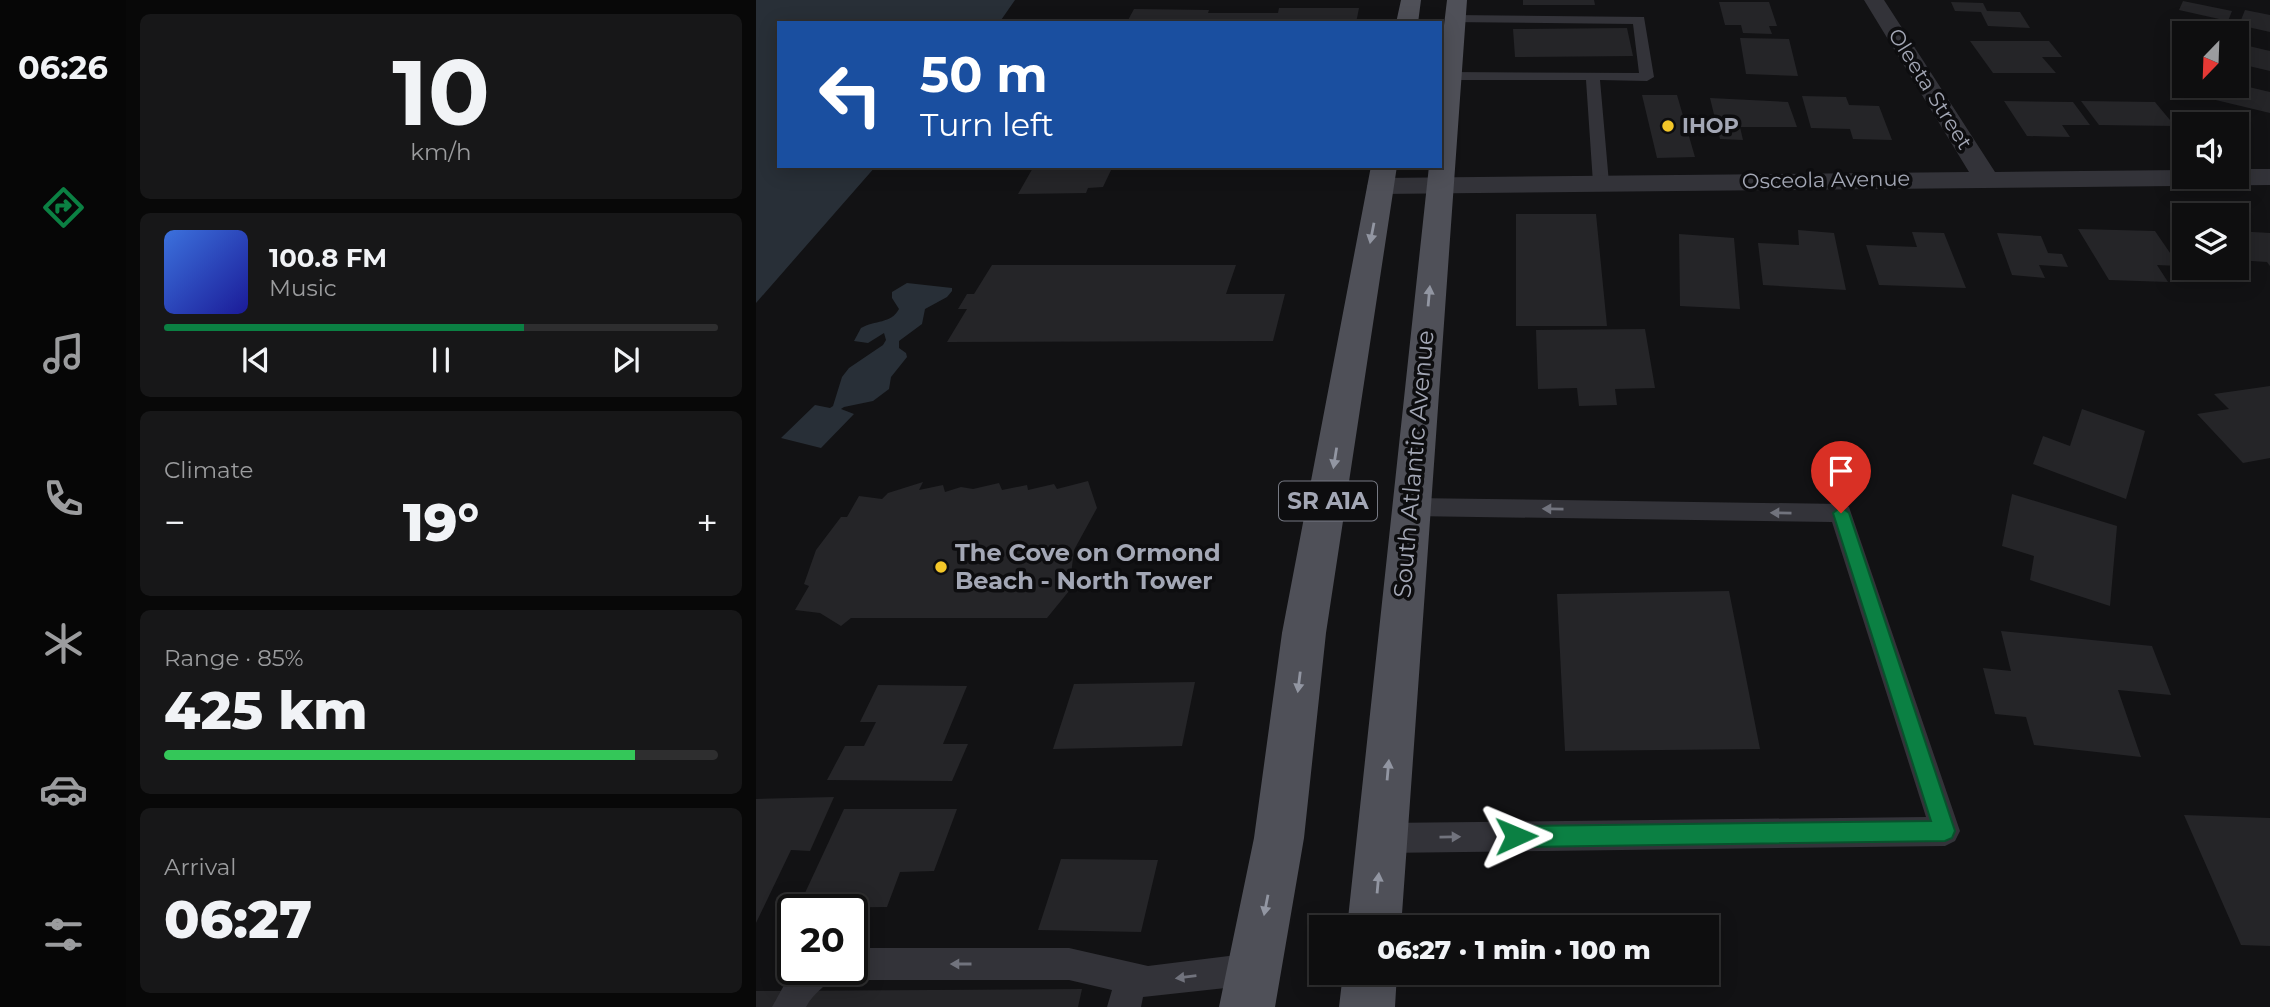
<!DOCTYPE html>
<meta charset="utf-8">
<style>
body{margin:0;font-family:Montserrat,sans-serif;background:#171718;color:#f1f3f6;height:100vh;display:flex;flex-direction:column;font-size:26px;white-space:nowrap}
*{box-sizing:border-box;margin:0}
p{font-size:23px;color:#9b9c9e}
.icon{flex:none;width:38px;height:38px;fill:none;stroke:currentColor;stroke-width:2;stroke-linecap:round;stroke-linejoin:round}
.map{position:relative;flex:1;overflow:hidden}
.drawer{display:flex;flex-direction:column;gap:14px;padding:14px;background:#080808;width:630px}
.drawer>*{flex:none}
.hud{position:absolute;left:21px;top:21px;width:665px;height:147px;border-radius:0px;box-shadow:0 4px 18px #0003,0 0 0 2px #2e2e2f;background:#1a4fa0;color:#fff;overflow:hidden}
.needle{width:46px;rotate:203deg}
.buttons{position:absolute;left:1416px;top:21px;display:grid;gap:14px}
.buttons a{display:grid;place-items:center;width:77px;height:77px;border-radius:0px;background:#0e0e0f;box-shadow:0 4px 18px #0003,0 0 0 2px #2e2e2f;font-size:35px}
.speed{position:absolute;left:21px;top:894px;display:flex;gap:14px;font-size:35px;font-weight:700;text-align:center}
.speed>*{display:grid;place-content:center;width:91px;height:91px;border-radius:50%;background:#0e0e0f;box-shadow:0 4px 18px #0003,0 0 0 2px #2e2e2f;line-height:1}
.speed .limit{border:4px solid #111;border-radius:10px;background:#fff;color:#111}
.pin{position:absolute;display:grid;place-items:center;width:60px;height:60px;color:#fff;margin:-72px -30px;border-radius:50% 50% 50% 0;rotate:-45deg;box-shadow:0 0 7px #0007}
.pin .icon{rotate:45deg}
.me{position:absolute;width:77px;margin:-38px;rotate:89deg;stroke-linejoin:round;filter:drop-shadow(0 0 5px #0008)}
.turn{display:flex;align-items:center;gap:24px;height:147px;padding:0 28px;font-size:32px}
.turn .icon{width:91px;height:91px;stroke-width:2.5}
.turn b{display:block;font-size:49px;line-height:60px}
.big{font-size:52px;font-weight:800;line-height:1.1}
.drawer .tile{flex:1;display:flex;flex-direction:column;justify-content:center;gap:10px;min-width:0;padding:0 24px;border-radius:10px;background:#171718}
.drawer .dial{align-items:center;gap:0}
.dial b{font-size:91px;line-height:1}
.song{display:flex;align-items:center;gap:21px}
.cover{width:84px;height:84px;border-radius:10px;background:linear-gradient(135deg,hsl(220 70% 55%),hsl(240 70% 35%))}
.played{height:7px;border-radius:4px;background:linear-gradient(90deg,#0b8043 65%,#2e2e2f 65%)}
.keys{display:flex;justify-content:space-around;direction:ltr}
.heat{display:flex;justify-content:space-between;align-items:center;font-size:38px;direction:ltr}
.charge{height:10px;border-radius:5px;background:linear-gradient(90deg,#34c759 85%,#2e2e2f 0)}
.trip{position:absolute;left:553px;top:915px;width:410px;height:70px;border-radius:0px;background:#0e0e0f;box-shadow:0 4px 18px #0003,0 0 0 2px #2e2e2f;font-weight:800;line-height:70px;text-align:center}
main{display:flex;flex:1;min-height:0}
.dock{display:flex;flex-direction:column;width:126px;justify-content:space-around;align-items:center;background:#060606;color:#9b9c9e}
.dock .icon{width:49px;height:49px}
.dock .selected{color:#0b8043}
.dock b{font-size:32px;color:#f1f3f6}
.map>svg:first-child{display:block}
</style>
<main>
<nav class="dock">
<b>06:26</b>
<svg class="icon selected" aria-label="directions" viewBox="0 0 24 24"><path d="M12 3l9 9-9 9-9-9zM9 14v-3h6M13 9l2 2-2 2"/></svg>
<svg class="icon" aria-label="music" viewBox="0 0 24 24"><path d="M9 18V5l10-2v13"/><circle cx="6" cy="18" r="3"/><circle cx="16" cy="16" r="3"/></svg>
<svg class="icon" aria-label="phone" viewBox="0 0 24 24"><path d="M5 4h4l2 5-3 2q2 4 5 5l2-3 5 2v4C11 20 4 13 5 4z"/></svg>
<svg class="icon" aria-label="climate" viewBox="0 0 24 24"><path d="M12 3v18M4 7l16 10M4 17L20 7"/></svg>
<svg class="icon" aria-label="car" viewBox="0 0 24 24"><path d="M5 17H2v-5l4-1 3-4h7l3 4 3 1v5h-3M9 17h6M6 11h13"/><circle cx="7" cy="17" r="2"/><circle cx="17" cy="17" r="2"/></svg>
<svg class="icon" aria-label="filters" viewBox="0 0 24 24"><path d="M4 7h16M4 17h16"/><circle cx="9" cy="7" r="2"/><circle cx="15" cy="17" r="2"/></svg>
</nav>
<section class="drawer">
<div class="tile dial"><b>10</b><p>km/h</p></div>
<div class="tile">
<div class="song"><i class="cover"></i><div><b>100.8 FM</b><p>Music</p></div></div>
<div class="played"></div>
<div class="keys"><svg class="icon" aria-label="previous" viewBox="0 0 24 24"><path d="M18 5L8 12l10 7zM5 5v14"/></svg><svg class="icon" aria-label="pause" viewBox="0 0 24 24"><path d="M8 5v14M16 5v14"/></svg><svg class="icon" aria-label="next" viewBox="0 0 24 24"><path d="M6 5l10 7-10 7zM19 5v14"/></svg></div>
</div>
<div class="tile"><p>Climate</p>
<div class="heat"><a>−</a><b class="big">19°</b><a>+</a></div>
</div>
<div class="tile"><p>Range · 85%</p><b class="big">425 km</b><div class="charge"></div></div>
<div class="tile"><p>Arrival</p><b class="big">06:27</b></div>
</section>
<div class="map">
<svg width="1514" height="1007" viewBox="0 0 1514 1007">
<rect width="100%" height="100%" fill="#121214"/>
<path fill="#282f37" d="M0,0h259l-16,23h-220v143h97l-120,137z
M151,283l45,5v3l-5,6 -22,12 -3,15 -23,17v7l7,5 1,4 -16,20 -2,12 -16,12 -29,6 -3,2 13,5 -33,34 -40,-10 34,-33 15,3 3,-2 9,-29 7,-9 34,-23 3,-5 -2,-7 -16,10 -14,-2 7,-13c14,-8 30,-4 38,-19l-7,-11v-6z"/>
<path fill="#252528" d="M767,0h71l1,5h-72z
M1427,1l49,10 -4,10 -49,-11z
M963,2h50l8,24h-8l3,8 -29,-1 -2,-8h-16z
M1195,2l32,1 4,8 33,1 10,16 -42,-2 -7,-14 -26,-1z
M523,8h80l-3,15 -229,-1 7,-13 75,1 -1,3h70z
M1489,10l25,5v17l-31,-7z
M871,28l6,28 -118,1 -2,-28z
M984,38l49,1 9,37 -52,-2z
M1214,41h79l13,16h-20l14,16h-63z
M1480,43l34,8v20l-34,-8z
M1480,84l34,8v21l-71,-17 4,-10z
M886,95h35l18,62 -38,1z
M1046,96l44,1 3,8 30,1 13,34 -39,-1 -3,-10 -39,-1z
M954,98l78,4 9,25h-57l3,13 -23,-1z
M1248,101l69,1 17,23h-28l8,12 -43,-1z
M1325,101l74,1 20,24 -76,-1z
M278,166h79l-10,21 -15,1 -2,5 -68,1z
M760,214h80l11,112h-91z
M1322,229l77,2 24,35 -22,-1 11,17 -59,-2z
M1042,230l36,3 12,57 -83,-5 -5,-42 41,2z
M1480,231l34,2v33l-3,-4 -31,-2z
M1156,232l32,1 22,55 -87,-3 -13,-40 51,2z
M1241,233l44,3 7,17 14,1 6,13 -29,-2 6,13 -33,-3z
M923,234l55,4 6,71 -60,-3z
M236,265h244l-10,29h59l-12,47 -326,1 20,-33h-9l9,-15h7z
M889,329l10,59 -40,1 2,16 -38,1 -2,-18 -39,1 -2,-59z
M1514,386v72l-27,5 -46,-49 32,-5 -15,-15z
M1326,409l63,22 -19,68 -93,-35 10,-28 27,10z
M332,481l9,27 -23,42 -5,41 -22,27h-196l-10,8 -21,-13 -25,-3 14,-24 -5,-2 12,-34 25,-33h6l12,-21 23,3 6,-6 35,-11 -4,8 24,-5 2,7 16,-5 12,2 26,-6 3,7 25,-5 1,5 26,-6 3,5z
M1256,494l105,32 -7,80 -80,-26 4,-24 -32,-10z
M973,591l31,158 -195,2 -8,-157z
M1245,631l151,15 19,49 -53,-5 23,67 -107,-12 -8,-28 -31,-3 -12,-46 28,3z
M439,682l-13,64 -129,3 21,-65z
M122,685l89,1 -24,58h25l-16,37 -125,-1 18,-34h19l12,-24h-16z
M78,797l-24,54 -19,-1 -35,73v-124z
M88,809h113l-23,62 -34,1 -13,35 -89,1z
M1428,815l86,3v128l-29,-1z
M305,859l97,1 -17,72 -103,-2z
M326,989l-4,18h-322v-16z"/>
<g fill="none" stroke-linecap="round" stroke-linejoin="round">
<path fill="#333339" fill-rule="evenodd" d="M697,15l191,2 10,60 -7,4 -47,-1 9,103 -2,3 -6,2 -8,-5 -7,-103h-138l-7,-4 7,-4 191,1 -6,-49 -185,-2 -1,-3z
M655,498l430,6 8,3 111,324 -5,10 -10,5 -563,7 -10,-5 -5,-10 5,-10 10,-5 544,-6 -94,-295 -421,-6 -8,-3 -3,-6 3,-6z
M96,948h217l79,18 105,-13 11,5 5,11 -5,11 -11,5 -110,12 -2,10h-34l5,-17 -43,-10h-217l-11,-5 -3,-5h14z
M37,969l43,1c-7,16 -22,21 -30,37h-34z"/>
<path fill="#333339" fill-rule="evenodd" d="M1108,0h20l111,172 189,-2v7h52v-8h34v16l-889,9 -10,-2 -4,-6 4,-6 10,-2 588,-6z"/>
<path fill="#4f5058" fill-rule="evenodd" d="M645,0h20l-3,23h-22z
M691,0h20l-66,928h-54l82,-762h11v-107z
M615,166h26l-71,467 -22,205 -29,169h-56l35,-169 28,-205z
M587,973h54l-2,34h-56z"/>
</g>
<defs><path id="oneway-solid" d="M-6-.8H1V-3.2L6.5 0L1 3.2V.8H-6Z" transform="scale(1.75)"/></defs>
<g fill="#9296a2">
<use href="#oneway-solid" transform="translate(616 233) rotate(101)"/>
<use href="#oneway-solid" transform="translate(673 296) rotate(-85)"/>
<use href="#oneway-solid" transform="translate(579 458) rotate(99)"/>
<use href="#oneway-solid" transform="translate(543 682) rotate(97)"/>
<use href="#oneway-solid" transform="translate(632 770) rotate(-85)"/>
<use href="#oneway-solid" transform="translate(622 883) rotate(-85)"/>
<use href="#oneway-solid" transform="translate(510 905) rotate(101)"/>
</g>
<g fill="#71737d">
<use href="#oneway-solid" transform="translate(797 509) rotate(-179)"/>
<use href="#oneway-solid" transform="translate(1025 513) rotate(-179)"/>
<use href="#oneway-solid" transform="translate(694 837) rotate(-1)"/>
<use href="#oneway-solid" transform="translate(205 964) rotate(-180)"/>
<use href="#oneway-solid" transform="translate(430 977) rotate(173)"/>
</g>
<path fill="#0b8043" stroke="#07532c" stroke-width="2" d="M1085,507l8,6 106,318 -3,7 -7,3 -429,6 -7,-3 -3,-8 3,-7 7,-3 415,-5 -98,-308z"/>
<g fill="#f4c729" stroke="#0d0d0f" stroke-width="2.5">
<circle cx="912" cy="126" r="7"/>
<circle cx="185" cy="567" r="7"/>
</g>
<g text-anchor="middle" stroke-width="7" stroke-linejoin="round" paint-order="stroke">
<g font-size="21" fill="#a3a7b5" stroke="#0d0d0f">
<text transform="translate(1174 89) rotate(58)" y="7">Oleeta Street</text>
<text transform="translate(1070 180) rotate(-1)" y="7">Osceola Avenue</text>
</g>
<g font-size="21" font-weight="bold" fill="#a3a7b5" stroke="#0d0d0f" text-anchor="start">
<text x="926" y="133">IHOP</text>
</g>
<rect fill="#0d0d0f" stroke="#767983" stroke-width="2" x="523" y="481.5" width="98" height="39" rx="5"/>
<g font-size="23" font-weight="bold" fill="#a3a7b5">
<text x="572" y="509">SR A1A</text>
</g>
<g font-size="24" fill="#a3a7b5" stroke="#0d0d0f">
<text transform="translate(658 464) rotate(-85)" y="8">South Atlantic Avenue</text>
</g>
<g font-size="24" font-weight="bold" fill="#a3a7b5" stroke="#0d0d0f" text-anchor="start">
<text x="199" y="561">The Cove on Ormond<tspan x="199" dy="28">Beach - North Tower</tspan></text>
</g>
</g>
</svg>
<div class="buttons">
<a><svg class="needle" viewBox="-14 -14 28 28"><path d="M0-13l5 13h-10z" fill="#e53935"/><path d="M0 13l5-13h-10z" fill="#9b9c9e"/></svg></a>
<a><svg class="icon" aria-label="sound" viewBox="0 0 24 24"><path d="M4 9h4l5-4v14l-5-4H4zM17 9q2 3 0 6"/></svg></a>
<a><svg class="icon" aria-label="layers" viewBox="0 0 24 24"><path d="M12 4l9 5-9 5-9-5zM3 14l9 5 9-5"/></svg></a>
</div>
<div class="speed"><div class="limit">20</div></div>
<div class="pin" style="left:1085px;top:513px;background:#d93025"><svg class="icon" aria-label="arrive" viewBox="0 0 24 24"><path d="M6 21V4h12l-3 4 3 4H6"/></svg></div>
<svg class="me" style="left:760px;top:836px" viewBox="-20 -20 40 40"><path d="M0-17L14 15 0 8-14 15z" fill="#0b8043" stroke="#fff" stroke-width="4"/></svg>
<div class="trip">06:27 · 1 min · 100 m</div>
<div class="hud">
<div class="turn"><svg class="icon" aria-label="left" viewBox="0 0 24 24"><path d="M17 20v-9H6M10 6l-5 5 5 5"/></svg><div><b>50 m</b>Turn left</div></div>
</div>
</div>
</main>
